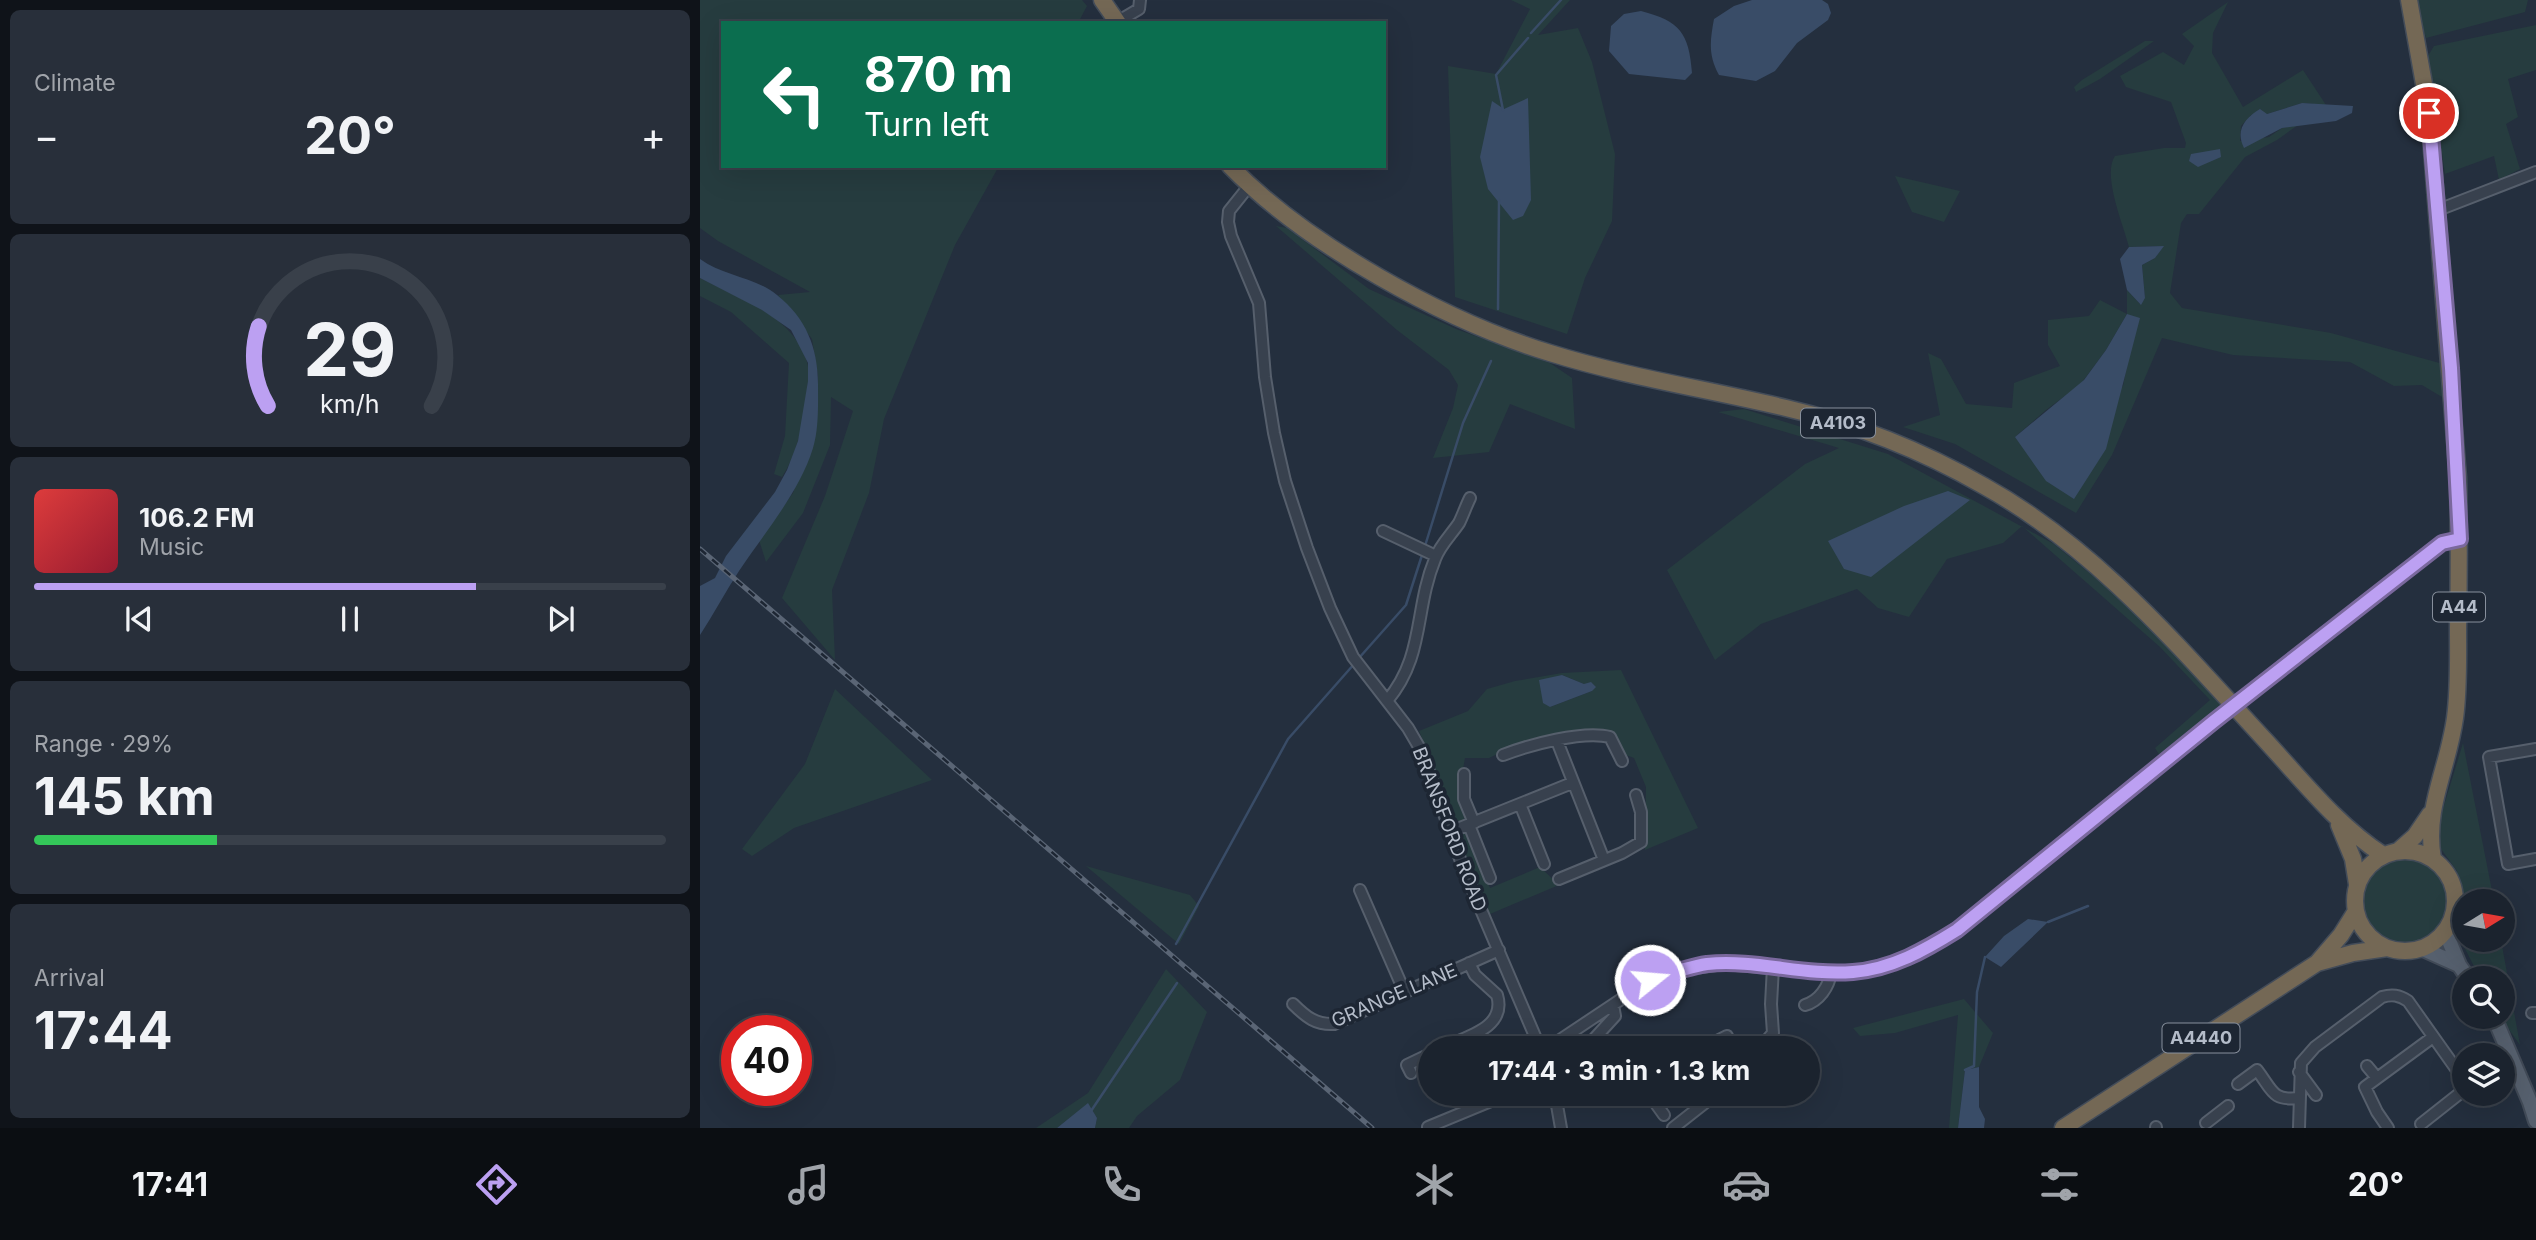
<!DOCTYPE html>
<meta charset="utf-8">
<style>
body{margin:0;font-family:Inter,sans-serif;background:#282f3a;color:#f1f3f6;height:100vh;display:flex;flex-direction:column;font-size:26px;white-space:nowrap}
*{box-sizing:border-box;margin:0}
p{font-size:23px;color:#a0a4aa}
.icon{flex:none;width:38px;height:38px;fill:none;stroke:currentColor;stroke-width:2;stroke-linecap:round;stroke-linejoin:round}
.map{position:relative;flex:1;overflow:hidden}
.sheet{display:flex;flex-direction:column;gap:10px;padding:10px;background:#0f1319;width:700px}
.sheet>*{flex:none}
.top-card{position:absolute;left:21px;top:21px;width:665px;height:147px;border-radius:0px;box-shadow:0 7px 28px #0002,0 0 0 2px #39404a;background:#0b6e4f;color:#fff;overflow:hidden}
.needle{width:46px;rotate:79deg}
.controls{position:absolute;left:1752px;top:889px;display:grid;gap:14px}
.controls a{display:grid;place-items:center;width:63px;height:63px;border-radius:50%;background:#1b232e;box-shadow:0 7px 28px #0002,0 0 0 2px #39404a;font-size:35px}
.speed{position:absolute;left:21px;top:1015px;display:flex;gap:14px;font-size:35px;font-weight:700;text-align:center}
.speed>*{display:grid;place-content:center;width:91px;height:91px;border-radius:50%;background:#1b232e;box-shadow:0 7px 28px #0002,0 0 0 2px #39404a;line-height:1}
.speed .limit{border:10px solid #d22;background:#fff;color:#111}
.pin{position:absolute;display:grid;place-items:center;width:60px;height:60px;color:#fff;margin:-30px;border:4px solid #fff;border-radius:50%;box-shadow:0 2px 7px #0007}
.me{position:absolute;width:77px;margin:-38px;rotate:73deg;stroke-linejoin:round;filter:drop-shadow(0 0 5px #0008)}
.turn{display:flex;align-items:center;gap:24px;height:147px;padding:0 28px;font-size:32px}
.turn .icon{width:91px;height:91px;stroke-width:2.5}
.turn b{display:block;font-size:49px;line-height:60px}
.big{font-size:52px;font-weight:700;line-height:1.1}
.sheet .widget{flex:1;display:flex;flex-direction:column;justify-content:center;gap:10px;min-width:0;padding:0 24px;border-radius:10px;background:#282f3a}
.sheet .dial{align-items:center;gap:0}
.dial svg{height:182px;overflow:visible;fill:none;stroke:#39404a;stroke-width:7;stroke-linecap:round;text-anchor:middle}
.dial text{fill:#f1f3f6;stroke:none}
.song{display:flex;align-items:center;gap:21px}
.cover{width:84px;height:84px;border-radius:10px;background:linear-gradient(135deg,hsl(0 70% 55%),hsl(350 70% 35%))}
.played{height:7px;border-radius:4px;background:linear-gradient(90deg,#bca0f2 70%,#39404a 70%)}
.keys{display:flex;justify-content:space-around;direction:ltr}
.heat{display:flex;justify-content:space-between;align-items:center;font-size:38px;direction:ltr}
.charge{height:10px;border-radius:5px;background:linear-gradient(90deg,#34c759 29%,#39404a 0)}
.trip{position:absolute;left:718px;top:1036px;width:402px;height:70px;border-radius:35px;background:#1b232e;box-shadow:0 7px 28px #0002,0 0 0 2px #39404a;font-weight:700;line-height:70px;text-align:center}
.menu{display:flex;height:112px;justify-content:space-around;align-items:center;background:#0b0e12;color:#a0a4aa}
.menu .icon{width:49px;height:49px}
.menu .selected{color:#bca0f2}
.menu b{font-size:32px;color:#f1f3f6}
main{display:flex;flex:1;min-height:0}
.map>svg:first-child{display:block}
</style>
<main>
<section class="sheet">
<div class="widget"><p>Climate</p>
<div class="heat"><a>−</a><b class="big">20°</b><a>+</a></div>
</div>
<div class="widget dial"><svg viewBox="0 0 100 80">
<path d="M14 69A42 42 0 1 1 86 69"/>
<path d="M14 69A42 42 0 0 1 10 34" stroke="#bca0f2"/>
<text x="50" y="56" font-size="32" font-weight="700">29</text>
<text x="50" y="72" font-size="11">km/h</text>
</svg></div>
<div class="widget">
<div class="song"><i class="cover"></i><div><b>106.2 FM</b><p>Music</p></div></div>
<div class="played"></div>
<div class="keys"><svg class="icon" aria-label="previous" viewBox="0 0 24 24"><path d="M18 5L8 12l10 7zM5 5v14"/></svg><svg class="icon" aria-label="pause" viewBox="0 0 24 24"><path d="M8 5v14M16 5v14"/></svg><svg class="icon" aria-label="next" viewBox="0 0 24 24"><path d="M6 5l10 7-10 7zM19 5v14"/></svg></div>
</div>
<div class="widget"><p>Range · 29%</p><b class="big">145 km</b><div class="charge"></div></div>
<div class="widget"><p>Arrival</p><b class="big">17:44</b></div>
</section>
<div class="map">
<svg width="1836" height="1128" viewBox="0 0 1836 1128">
<rect width="100%" height="100%" fill="#242f3e"/>
<path fill="#263c3f" fill-rule="evenodd" d="M0,0h382l5,6 -9,17h-355v143h276l-44,79 -71,174 -15,74 -37,97 3,70 -53,-62 43,-102 28,-85 -22,-14 -1,48 -27,68 -37,49 -7,-22 34,-47 25,-82v-35l-6,-37 -34,-44 32,-3 -92,-51 -18,-13z
M811,0h59l-32,35 40,-7 14,34 23,92 -3,67 -27,57 -18,56 -112,-37 -7,-231 48,8 34,-65z
M1714,0h114l-3,12 -99,26z
M1528,2l-15,31 -1,20 31,54 60,-37 23,35 -24,-2 -35,11 -16,1 -10,11 -1,15 29,-4 13,-9 16,-3 -21,15 -32,17 -46,57h-12l-6,9 -11,70 12,15 149,25 112,31 4,36 -25,-15 -28,1 -44,-24 -117,-7 -71,-17 -50,117 -36,58 -121,-69 -52,-17 37,-12 -12,-62 13,6 25,45 46,4 2,-25 46,-17 -12,-21v-25l41,-4 11,-16 27,14v-24l13,14 5,-6 -3,-33 13,-7 8,-12 -34,1c-6,-23 -27,-72 -14,-91l49,-8h21l1,-5 -15,-41 -45,-15 -6,-11 43,-24 21,13 10,-19 -12,-12zM1427,314l1,46 -5,26 -108,51 31,-27 34,-25 26,-35z
M1836,25v45l-28,9 10,38 -12,7 14,45 -21,11 -5,-24 -49,18 -17,-118 6,-10z
M1445,41h9l-54,38 -24,13 -2,-5 8,-7z
M1195,176l65,15 -16,31 -32,-10z
M576,226l11,2 82,61 87,40 94,34 22,15 3,51 -65,-25 -21,48 -56,6 20,-50 5,-23 -9,-15 -52,-40z
M0,278c38,20 94,38 107,84 4,13 -1,30 -2,43 -3,24 -9,51 -23,72l-8,-3 11,-38 4,-73 -58,-51 -31,-16z
M1044,409l144,45 166,90 49,40 57,54 63,68 -63,50 -5,-8 55,-48 -50,-53 -138,-121 -19,17 -56,16 -38,58 -31,-9 -21,-19 -96,35 -46,36 -48,-90 138,-106 34,-16 -121,-36z
M921,670l77,158 -53,22 1,-63 -12,-29 -11,-4 -11,-21 -40,-1 -60,15 -23,11h-24l-7,38 10,36 22,56 50,-21 19,18 -69,29c-27,-60 -45,-123 -71,-183l49,-20 19,-22 28,-8 47,-8zM862,675l22,9 8,7 -42,16z
M135,689l97,91 -138,48 -42,28 -10,-7 63,-85z
M1763,743l31,158h-30v39h37l19,105 -20,-28h2v-39h-22l-20,-39 3,-34 -6,-34 -16,-22 -3,-24z
M1664 901a41 41 0 1 1 82 0a41 41 0 1 1-82 0Z
M386,866l104,29 9,11 -20,38z
M466,969l41,43 -27,68 -43,36 -8,12h-34l2,-10 -9,-14 -31,24h-21l52,-35z
M1264,999l29,34 -14,34 -14,3 -7,58h-9l9,-113 -63,18 -35,3 -7,-8z"/>
<path fill="#394c67" d="M1052,0h70l6,4 3,9 -3,7 -31,23 -22,28 -19,10 -37,-6c-11,-20 -9,-34 -5,-56l20,-13z
M941,11c39,10 48,22 51,62l-7,7 -56,-6 -20,-23 2,-25 13,-12z
M828,98l3,102 -8,16 -10,4 -25,-31 -8,-32 12,-56 12,8z
M1602,103l51,3 -1,7 -16,8 -54,7 -38,20c-9,-18 1,-30 16,-39l7,5z
M1520,149l1,8 -23,10 -9,-6 2,-7z
M1464,246l-9,12 -13,7 3,33 -4,7 -14,-15 -7,-31 9,-12z
M0,259c23,17 55,18 77,36 29,23 41,53 41,89 0,21 1,44 -5,64 -14,45 -48,84 -74,123 -14,21 -25,43 -39,64v-49l15,-8 11,-22 49,-64 12,-22 11,-29 10,-60v-18l-17,-33 -29,-20 -62,-32z
M1427,314l13,4 -34,131 -32,50 -28,-18 -31,-44 69,-57 22,-30z
M1248,491l22,9 -99,77 -27,-8 -16,-28 76,-35z
M862,675l22,9 7,-2 5,5 -4,4 -42,16 -7,-4 -4,-23z
M1328,919l20,3 -47,45 -16,-10 19,-21z
M1279,1067v40l6,12 -1,9h-26l7,-58z
M388,1103l9,15 -2,10h-38z"/>
<g fill="none" stroke-linecap="round" stroke-linejoin="round">
<path stroke="#394c67" stroke-width="2.5" d="M831,33l30,-33
M803,110l-7,-35 32,-37
M798,309l1,-109
M725,546l38,-123 28,-62
M659,658l47,-53 17,-53
M1348,922l40,-16
M476,944l112,-205 67,-76
M1265,1070l9,-4 3,-74 8,-35
M391,1111l86,-128"/>
<defs>
<path id="minor" d="M417,22l22,-13 1,-9
M549,186l-20,25 -1,11 3,14 28,67 6,74 9,56 11,48 22,67 23,60 23,49 55,71 14,24 42,118 76,178
M1738,210l98,-38
M683,531l53,25
M1553,691l190,-148 17,-4
M687,701c38,-45 27,-91 48,-142 5,-14 16,-24 24,-36 4,-8 7,-17 11,-25
M857,741l47,119
M1836,749l-47,8 19,107 28,-5
M803,755c26,-10 80,-25 107,-18l12,24
M764,774v25l10,24
M820,804l24,60
M769,825l21,53
M750,832l122,-49
M859,879l63,-26 19,-11v-30l-5,-17
M660,890l45,103
M593,1004c13,13 23,21 41,20l165,-74
M1105,1005c14,-4 24,-18 26,-33
M1832,1013h4
M1007,1046l20,-10
M742,1048c24,-11 65,-20 55,-53l-22,-20 -6,-12
M848,1048l102,-68 37,-11 37,-5 85,7 46,1 52,-13 21,-10 29,-19 256,-208
M882,1048l12,-9
M903,1048l-9,-9 21,-23 -2,-11
M1053,1048l13,-7 7,-8 -2,-29 2,-37
M1667,1066l10,12
M1599,1072l17,23
M711,1073l-4,-8 23,-11
M1538,1084l19,-14c16,21 15,31 42,28
M855,1094l6,34
M949,1094l15,21
M1506,1123l22,-17
M1721,1124l43,-34
M728,1127l80,-33
M1456,1127v1
M973,1128l33,-26
M1599,1128l2,-65 14,-16 67,-50c10,-3 17,-2 26,4l56,79
M1688,1128l-11,-16 -12,-25 68,-50"/>
<path id="major" d="M1745,931l14,34 9,13
M1721,948l38,17
M1794,1017l36,85 6,19"/>
<path id="highway" d="M402,0l16,23
M1709,0l20,112 29,366c1,50 1,100 0,150 0,30 1,61 -3,90 -7,51 -31,90 -22,141
M530,166c77,79 215,155 320,187 77,24 157,36 236,55 69,16 137,43 198,78 112,62 195,161 281,254 37,40 72,85 118,115
M1639,825l14,34 4,25
M1698,851l17,-15 15,-22
M1655 901a50 50 0 1 1 100 0a50 50 0 1 1-100 0Z
M1617,963l36,-10 34,-5
M1363,1128l254,-165 24,-28 15,-24"/>
</defs>
<use href="#minor" stroke="#565f6c" stroke-width="14"/>
<use href="#major" stroke="#414a57" stroke-width="18"/>
<use href="#highway" stroke="#434c59" stroke-width="19"/>
<use href="#minor" stroke="#38414e" stroke-width="10"/>
<use href="#major" stroke="#56606e" stroke-width="14"/>
<use href="#highway" stroke="#746855" stroke-width="16"/>
<defs>
<path id="rail" d="M0,549l672,579"/>
</defs>
<use href="#rail" stroke="#5a6575" stroke-width="5"/>
<use href="#rail" stroke="#1d2633" stroke-width="2.5" stroke-dasharray="8" stroke-linecap="butt"/>
<defs>
<path id="minor-bridge" d="M1513,722l40,-31"/>
</defs>
<use href="#minor-bridge" stroke="#565f6c" stroke-width="14" stroke-linecap="butt"/>
<use href="#minor-bridge" stroke="#38414e" stroke-width="10"/>
</g>
<g fill="none" stroke-linecap="round" stroke-linejoin="round">
<defs>
<path id="route" d="M950,980c18,-6 38,-13 57,-16 49,-5 97,12 146,8 39,-3 72,-22 104,-42l256,-208 229,-179 18,-4 -9,-171 -22,-255"/>
</defs>
<use href="#route" stroke="#7a689d" stroke-width="18"/>
<use href="#route" stroke="#bca0f2" stroke-width="12"/>
</g>
<g text-anchor="middle" stroke-width="7" stroke-linejoin="round" paint-order="stroke">
<g fill="#1d2633" stroke="#878f9c" stroke-width="2">
<rect x="1101" y="408.5" width="74" height="29" rx="5"/>
<rect x="1733" y="592.5" width="52" height="29" rx="5"/>
<rect x="1462.5" y="1023.5" width="77" height="29" rx="5"/>
</g>
<g font-size="18" font-weight="bold" fill="#b4bcc9">
<text x="1138" y="429">A4103</text>
<text x="1759" y="613">A44</text>
<text x="1501" y="1044">A4440</text>
</g>
<g font-size="19" fill="#b4bcc9" stroke="#1d2633">
<text transform="translate(750 829) rotate(69)" y="7">BRANSFORD ROAD</text>
<text transform="translate(694 995) rotate(-23)" y="7">GRANGE LANE</text>
</g>
</g>
</svg>
<div class="controls">
<a><svg class="needle" viewBox="-14 -14 28 28"><path d="M0-13l5 13h-10z" fill="#e53935"/><path d="M0 13l5-13h-10z" fill="#a0a4aa"/></svg></a>
<a><svg class="icon" aria-label="search" viewBox="0 0 24 24"><circle cx="10" cy="10" r="6"/><path d="M15 15l6 6"/></svg></a>
<a><svg class="icon" aria-label="layers" viewBox="0 0 24 24"><path d="M12 4l9 5-9 5-9-5zM3 14l9 5 9-5"/></svg></a>
</div>
<div class="speed"><div class="limit">40</div></div>
<div class="pin" style="left:1729px;top:113px;background:#d93025"><svg class="icon" aria-label="arrive" viewBox="0 0 24 24"><path d="M6 21V4h12l-3 4 3 4H6"/></svg></div>
<svg class="me" style="left:950px;top:980px" viewBox="-20 -20 40 40"><circle r="17" fill="#bca0f2" stroke="#fff" stroke-width="3"/><path d="M0-11L8 9 0 5-8 9z" fill="#fff"/></svg>
<div class="trip">17:44 · 3 min · 1.3 km</div>
<div class="top-card">
<div class="turn"><svg class="icon" aria-label="left" viewBox="0 0 24 24"><path d="M17 20v-9H6M10 6l-5 5 5 5"/></svg><div><b>870 m</b>Turn left</div></div>
</div>
</div>
</main>
<nav class="menu">
<b>17:41</b>
<svg class="icon selected" aria-label="directions" viewBox="0 0 24 24"><path d="M12 3l9 9-9 9-9-9zM9 14v-3h6M13 9l2 2-2 2"/></svg>
<svg class="icon" aria-label="music" viewBox="0 0 24 24"><path d="M9 18V5l10-2v13"/><circle cx="6" cy="18" r="3"/><circle cx="16" cy="16" r="3"/></svg>
<svg class="icon" aria-label="phone" viewBox="0 0 24 24"><path d="M5 4h4l2 5-3 2q2 4 5 5l2-3 5 2v4C11 20 4 13 5 4z"/></svg>
<svg class="icon" aria-label="climate" viewBox="0 0 24 24"><path d="M12 3v18M4 7l16 10M4 17L20 7"/></svg>
<svg class="icon" aria-label="car" viewBox="0 0 24 24"><path d="M5 17H2v-5l4-1 3-4h7l3 4 3 1v5h-3M9 17h6M6 11h13"/><circle cx="7" cy="17" r="2"/><circle cx="17" cy="17" r="2"/></svg>
<svg class="icon" aria-label="filters" viewBox="0 0 24 24"><path d="M4 7h16M4 17h16"/><circle cx="9" cy="7" r="2"/><circle cx="15" cy="17" r="2"/></svg>
<b>20°</b>
</nav>
